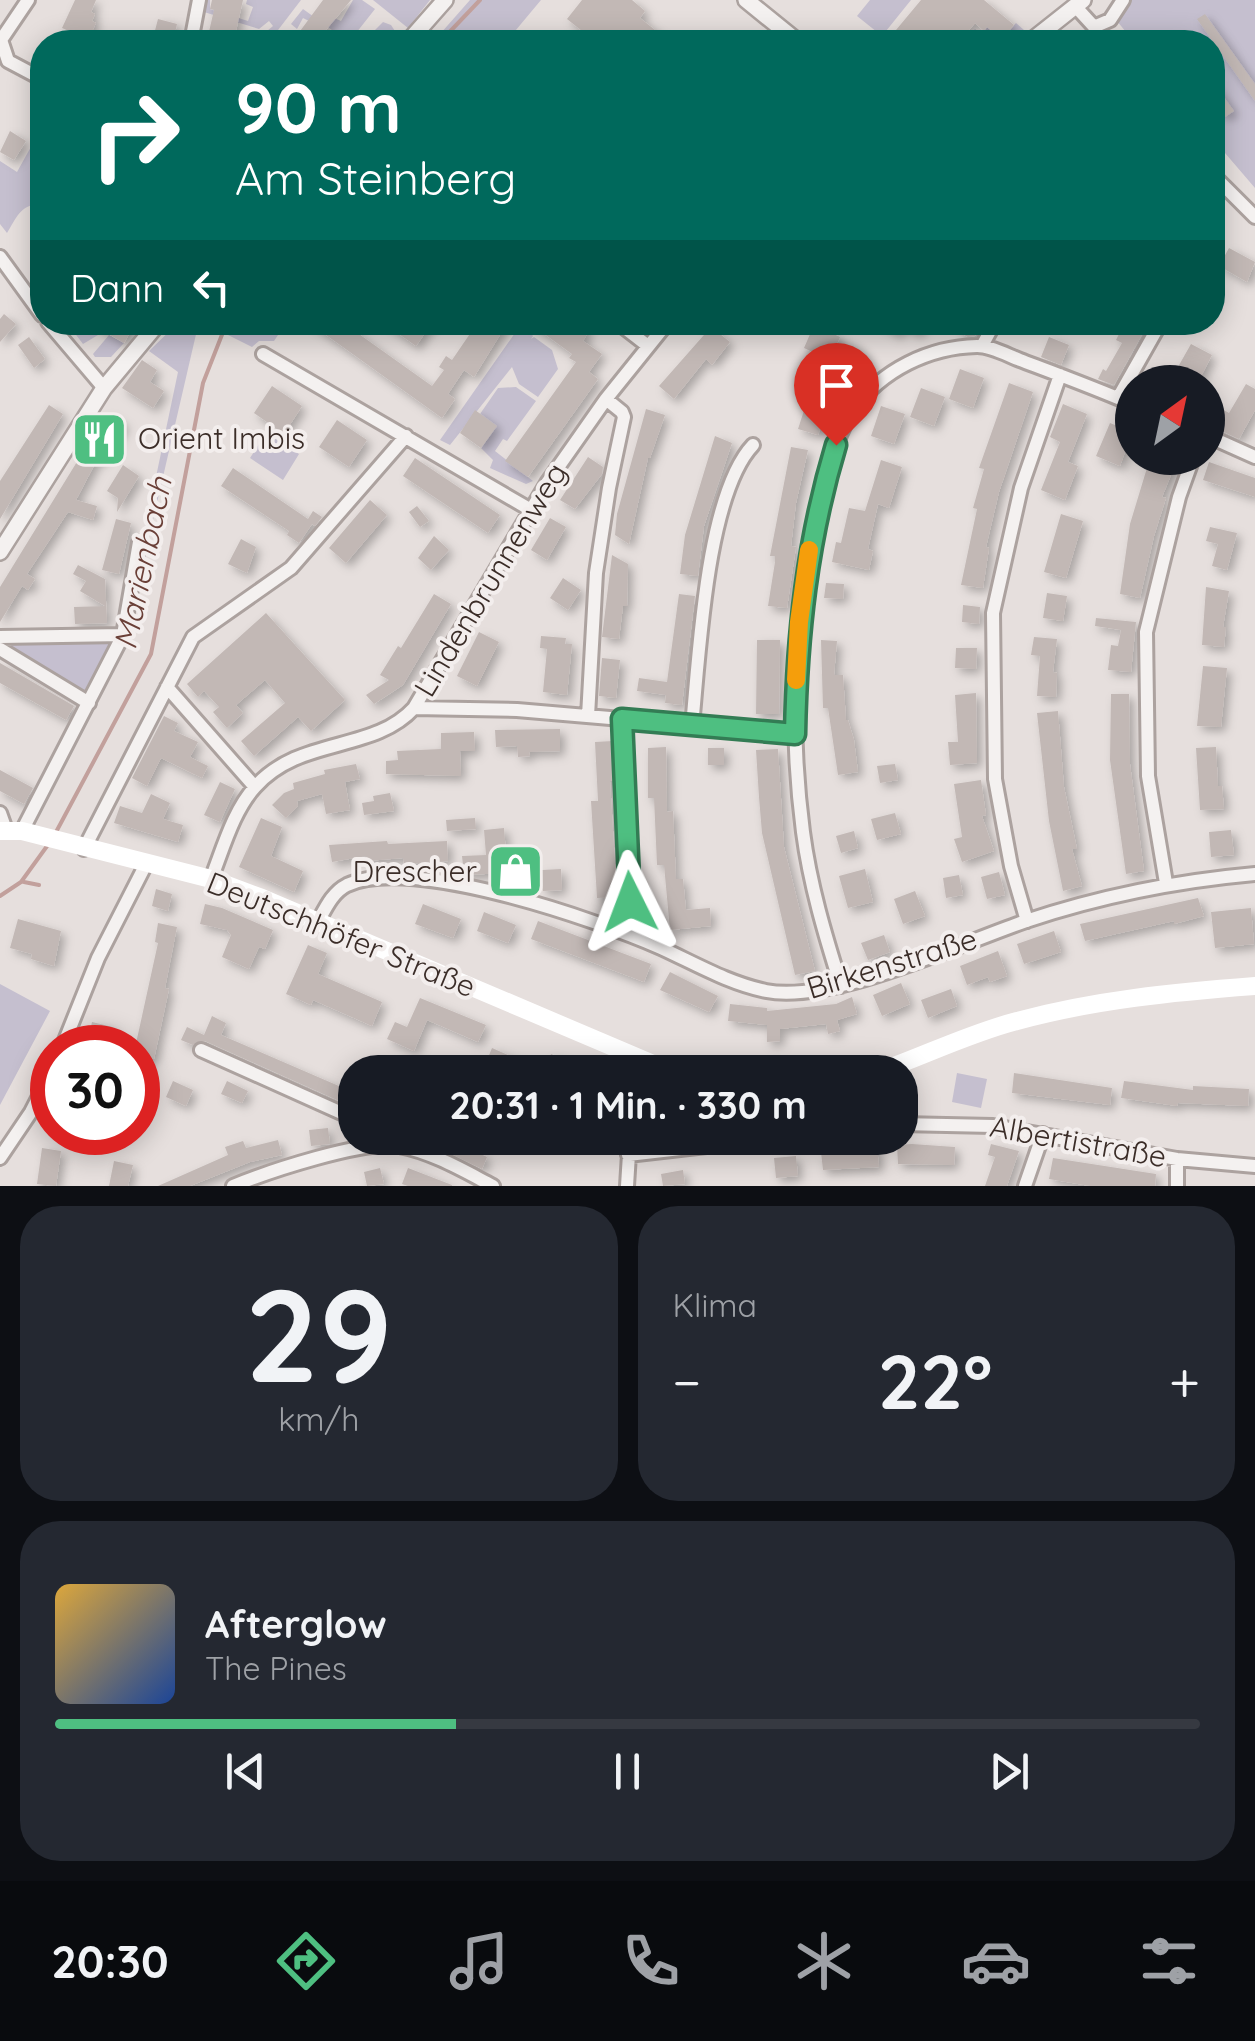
<!DOCTYPE html>
<html lang="de">
<meta charset="utf-8">
<style>
body{margin:0;font-family:Quicksand,sans-serif;background:#242831;color:#f1f3f6;height:100vh;display:flex;flex-direction:column;font-size:38px;white-space:nowrap}
*{box-sizing:border-box;margin:0}
p{font-size:32px;color:#9ea1a6}
.icon{flex:none;width:55px;height:55px;fill:none;stroke:currentColor;stroke-width:2;stroke-linecap:round;stroke-linejoin:round}
.map{position:relative;height:1186px;overflow:hidden}
.panel{display:flex;flex-direction:column;gap:20px;padding:20px;background:#0d0f14;flex:1}
.panel>*{flex:none}
.guide{position:absolute;left:30px;top:30px;width:1195px;height:305px;border-radius:40px;box-shadow:0 5px 25px #0003;background:#00695c;color:#fff;overflow:hidden}
.needle{width:65px;rotate:33deg}
.tools{position:absolute;left:1115px;top:365px;display:grid;gap:20px}
.tools a{display:grid;place-items:center;width:110px;height:110px;border-radius:50%;background:#171b24;box-shadow:0 5px 25px #0003;font-size:50px}
.speed{position:absolute;left:30px;top:1025px;display:flex;gap:20px;font-size:50px;font-weight:700;text-align:center}
.speed>*{display:grid;place-content:center;width:130px;height:130px;border-radius:50%;background:#171b24;box-shadow:0 5px 25px #0003;line-height:1}
.speed .limit{border:15px solid #d22;background:#fff;color:#111}
.pin{position:absolute;display:grid;place-items:center;width:85px;height:85px;color:#fff;margin:-102px -42px;border-radius:50% 50% 50% 0;rotate:-45deg;box-shadow:0 0 10px #0007}
.pin .icon{rotate:45deg}
.me{position:absolute;width:110px;margin:-55px;rotate:357deg;stroke-linejoin:round;filter:drop-shadow(0 0 8px #0008)}
.turn{display:flex;align-items:center;gap:35px;height:210px;padding:0 40px;font-size:45px}
.turn .icon{width:130px;height:130px;stroke-width:2.5}
.turn b{display:block;font-size:70px;line-height:85px}
.then{display:flex;align-items:center;height:95px;padding:0 40px;background:#0003;gap:20px;font-size:38px}
.big{font-size:75px;font-weight:700;line-height:1.1}
.panel .card{flex:1;display:flex;flex-direction:column;justify-content:center;gap:15px;min-width:0;padding:0 35px;border-radius:40px;background:#242831}
.panel .dial{align-items:center;gap:0}
.dial b{font-size:130px;line-height:1}
.song{display:flex;align-items:center;gap:30px}
.cover{width:120px;height:120px;border-radius:15px;background:linear-gradient(135deg,hsl(40 70% 55%),hsl(220 70% 35%))}
.played{height:10px;border-radius:5px;background:linear-gradient(90deg,#4ebf81 35%,#363941 35%)}
.keys{display:flex;justify-content:space-around;direction:ltr}
.heat{display:flex;justify-content:space-between;align-items:center;font-size:55px;direction:ltr}
.panel .tiles{flex:1;display:grid;gap:20px;grid-template-columns:1fr 1fr}
.card:last-child{grid-column:span 2}
.trip{position:absolute;left:338px;top:1055px;width:580px;height:100px;border-radius:40px;background:#171b24;box-shadow:0 5px 25px #0003;font-weight:700;line-height:100px;text-align:center}
.tabs{display:flex;height:160px;justify-content:space-around;align-items:center;background:#090b0e;color:#9ea1a6}
.tabs .icon{width:70px;height:70px}
.tabs .on{color:#4ebf81}
.tabs b{font-size:45px;color:#f1f3f6}
.map>svg:first-child{display:block}
</style>
<div class="map">
<svg width="1255" height="1186" viewBox="0 0 1255 1186">
<defs>
<filter id="shadow"><feDropShadow dx="4.5" dy="4.5" stdDeviation="5" flood-color="#0004"/></filter>
</defs>
<rect width="100%" height="100%" fill="#e6dfdd"/>
<path fill="#c5bfcf" d="M205,0h5v9l38,12 5,-14 -7,-3 1,-4h54l-26,34 -8,-3 6,-5 -4,-5 -10,8 -55,-17z
M353,0h9l13,9 -26,33 -27,-19 -3,3 -16,-8 -6,11 -6,-5 12,-15 18,13 13,-4 7,3z
M373,0h57l-22,28z
M470,0h71l-35,42h-73z
M870,0h41l-29,36 -25,-20z
M1131,0h124v188l-42,-49 -1,-97h-78l-17,-21z
M383,22l8,3 6,9 -5,8h-29z
M1016,23l8,7 -17,12h-43l11,-13 6,5 6,-7 15,12z
M42,127v78c-21,-2 -25,12 -35,28l-7,-9v-63l17,11z
M67,323h20l16,9 -20,12z
M178,323l19,7 -44,190 -9,14 34,-162 -29,-21z
M204,323h82l-12,18h-15l-7,6z
M522,323h15l-7,9 3,4 -2,3 3,-2 18,13 6,19 -20,28 -19,-13 -7,-17 -62,78 -10,-5z
M109,335l15,8 -13,14h-16l-2,-3z
M516,387l20,14 -29,40 -4,-2 -8,12 38,30 -7,3 -36,-16 3,-8 -12,-12 15,-22 -16,-12 18,-26z
M266,433l33,21 -16,26 -33,-22z
M108,642l1,3 -24,48 -75,-46 3,-4z
M0,984l50,27 -50,94z
M957,1073l30,6 -6,29 -29,-6z"/>
<g fill="none" stroke-linecap="round" stroke-linejoin="round">
<path stroke="#c2a09c" stroke-width="4" d="M440,42l40,-42
M55,834l96,-180 52,-271 24,-61
M24,882l15,3
M0,896l21,-14 29,-40"/>
</g>
<path fill="#c2b8b5" filter="url(#shadow)" d="M75,0h21l-5,12 4,2 -3,7 4,2 -9,19h-24l6,-11 -7,-3z
M212,0h31l-7,31 30,11h-33l-25,-6 6,-26 -4,-1z
M323,0h28l-35,42h-24z
M582,0h50l13,11 -5,7 30,24h-74l-29,-23z
M921,0h63l30,25 -12,14 -15,-12 -3,4 -9,-8 -16,19h-73z
M1205,14l50,70v17l-58,-82z
M158,19l19,5 -4,18h-21z
M1212,81l22,30 -9,6 -13,-18z
M10,131l16,10 -12,19 -14,-8z
M1229,248l26,14 -8,20 -28,-16z
M4,314l12,10 -16,18v-23z
M88,322h48l-12,21z
M308,322h34l90,64 12,-16 -5,-3 7,-11 6,4 26,-38h30l-34,55 -10,-7 -16,24 7,5 -13,19z
M382,322h51l-17,24z
M528,322h48l13,9 -6,10 19,13 -13,18 9,7 -70,98 -23,-16 71,-99 -7,-4 3,-4z
M876,322h49l-7,12 -15,-8 -5,9z
M962,322h20l-7,14 -7,1 -11,-6z
M1125,322h24l-35,63 -16,-6 5,-10 3,2 16,-28 -6,-3z
M814,325l26,12 -10,23 -26,-12z
M711,327l19,15 -18,23 -6,-6 -32,40 -15,-13z
M29,337l16,22 -11,9 -16,-23z
M1049,337l20,8 -8,20 -20,-8z
M1191,344l21,11 -14,27h-9l-15,-8z
M142,360l15,10 -7,12 14,9 -11,17 -31,-20z
M960,369l24,9 -11,30 -24,-9z
M1009,383l24,9 -34,100 -13,55 3,1 -6,40 -22,-3 16,-76 -4,-1 11,-39 -5,-1z
M1246,384l9,5v21l-16,29 -26,-12 9,-18 7,4z
M272,386l30,20 -18,28 -30,-21z
M812,386l21,7 -15,42 -20,-6z
M921,388l24,9 -11,29 -24,-9z
M1063,404l24,10 -19,48 10,4 -13,34 -24,-10 19,-48 -10,-5z
M49,405l14,9 -63,105v-38z
M881,406l24,8 -11,30 -23,-8z
M646,409l19,6 -15,43h-2l-19,86 -14,-9 2,-21z
M475,410l22,16 -16,22 -21,-15z
M107,413l18,11 -23,37 -4,-3 -22,42 21,6 -4,14 -25,-8 -41,62 8,5 -7,11 -6,-4 -22,36v-35z
M337,420l30,20 -18,27 -30,-20z
M1110,423l22,9 -12,34 -24,-10z
M715,436l17,7 -28,83 -6,50 -18,-2 5,-39z
M791,447l17,3 -12,53 -5,43 5,1 -9,61 -19,-2 7,-44v-6h-5z
M588,457l15,10 -1,7 -27,35 -15,-9z
M415,458l85,57 -12,18 -85,-57z
M1150,458h28l-16,39 4,1 -12,38 -14,62 -20,-4 10,-70z
M881,460l21,7 -13,41 -11,-4 -10,45 5,2 -4,19 -37,-8 4,-20 5,1 8,-35 16,3z
M1209,462l46,16v19l-52,-17z
M123,465l16,11 -22,36 1,-14 -11,-7z
M233,468l75,51 5,-8 9,6 -7,9 -3,-2 -13,19 -12,-8 2,-4 -68,-45z
M370,500l17,15 -41,48 -17,-15z
M417,506l12,15 -9,6 -11,-15z
M1061,514l22,7 -17,57 -22,-6z
M550,518l16,9 -19,33 -16,-10z
M116,519l15,4 -12,51 -17,-4z
M1210,527l27,6 -10,37 -15,-4 6,-22 -12,-3z
M434,536l15,14 -18,20 -13,-12z
M241,539l15,8 -9,26 -19,-9z
M612,555l16,9 -1,42h-4l-4,33 -17,-2z
M78,565l27,14 2,44 -32,1 -1,-17 31,-1 -25,-15 6,-10 -13,-7z
M563,578l18,12 -13,20 -18,-12z
M826,583l18,1 -1,15 -19,-1z
M1206,587l23,4 -6,36h3l-2,20 -22,-2z
M1047,593l20,3 -4,25 -20,-3z
M434,594l17,10 -48,81 -29,19 -8,-9 23,-15 -9,-5 18,-29 3,2z
M679,594l16,2 -13,109 -17,-2 1,-8 -29,-4 2,-13 28,4z
M963,605l17,2 -1,17 -17,-2z
M266,613l79,87 -34,31 -13,-14 -44,39 -13,-15 44,-38 -20,-23 -29,25 7,8 -16,15 -14,-16 6,-5 -15,-16 -6,6 -11,-13z
M1096,618l40,4 -5,50 -23,-2 3,-25 7,1 3,-16 -26,-4z
M479,632l20,10 -22,44 -20,-10z
M541,636l25,2 -1,6h7l-5,51 -24,-3 4,-43 -7,-1z
M1034,637l23,2 -4,33 4,1 -1,24 -19,-1 3,-40 -9,-1z
M757,640h23l-1,74h-23z
M821,640l16,1 -3,34h9l3,45h2l6,20 4,32 -20,3 -10,-67h-5z
M956,648h21l-1,21 -21,-1z
M602,658l18,2 -4,38 -17,-2z
M0,663l74,43 -8,14 -66,-37z
M1203,666l24,2 -6,59 -24,-1z
M976,693l1,70 -27,2 -2,-23h10l-3,-47z
M1111,694h18l1,70 14,107 -18,3 -16,-114z
M1058,711l6,76 13,62h-5l10,37 -19,5 -14,-70 -12,-108z
M164,716l14,7 -4,8 24,11 -8,15 18,9 -6,12 -41,-20 -14,28 -15,-8z
M560,729v22l-31,1 1,4 -12,1 -1,-11 -21,1 -1,-17z
M474,732l1,19h-15l1,25 -75,-2v-13l12,-1 -1,-9 44,-2v-16z
M613,741l2,40h-5l7,116 -20,1 -6,-97h7l-3,-59z
M666,747l1,65 6,-1 3,68h7l3,31 24,-2 1,18 -41,4 -6,-65h-7l-3,-67h-6v-50z
M1216,747l2,39h4l2,23 -24,1 -4,-62z
M708,748h16v17h-16z
M778,749l6,98 31,124 -20,4 -33,-142 -3,-36 -3,-47z
M356,764l4,15 -15,3 5,28 -24,4 -4,-20 -25,7 1,5 -12,12 -14,-13 12,-12 10,-4 -1,-6 32,-9 -1,-4z
M895,764l3,16 -18,3 -3,-17z
M0,770l33,18 -9,16 -24,-13z
M981,780l5,35 -4,1 12,35 -32,11 -8,-23 8,-2 -8,-53z
M220,782l15,7 -15,33 -16,-7z
M390,793l4,18 -30,4 -2,-12 12,-2 -1,-5z
M151,794l19,9 -7,16 20,6 -5,17 -64,-19 6,-17 22,7z
M895,813l6,21 -24,6 -6,-21z
M261,818l21,9 -11,29 32,15 -9,21 -55,-25z
M475,818l1,11 -29,2 -1,-11z
M504,828l2,25 18,-1 1,20 -61,3 -2,-19 24,-1 -2,-25z
M1231,830l3,25 -23,2 -2,-25z
M854,831l4,17 -17,5 -5,-17z
M387,841l1,3 59,-3 1,20 -44,3 -1,-6 -36,3 -1,-5 -34,6 -3,-17z
M561,869l1,21 -19,1 -1,-21z
M865,869l8,33 -25,6 -9,-32z
M999,872l6,23 -18,4 -6,-22z
M959,875l4,20 -17,3 -3,-20z
M156,889l16,5 -4,17 -16,-5z
M915,891l10,25 -22,8 -9,-25z
M1198,898l6,18 -30,8v-3l-89,20 -5,-17z
M205,904l17,4 51,22 -8,19 -6,-2 -10,22 -27,-12 9,-22 -4,-5 -27,-6z
M423,904l38,15 -8,19 -38,-14z
M1251,908l3,36 -39,4 -4,-36z
M484,912l32,13 -8,18 -31,-12z
M18,919l43,12 -7,35 -23,-7 1,-5 -22,-6z
M538,921l113,43 -7,18 -113,-43z
M158,923l19,4 -12,61 4,1 -15,70 -5,-1 -7,34h-4v-44h-3l23,-105 -3,-1z
M1054,931l7,21 -37,12 -7,-20z
M884,935l6,17 -22,8 -7,-17z
M308,945l19,8 -9,21 64,28 -10,24 -59,-26 -2,5 -25,-11z
M998,951l9,25 -17,6 -2,-5 -21,8 -7,-19z
M670,972l48,24 -9,16 -49,-22z
M901,983l9,21 -28,12 -9,-21z
M951,989l6,17 -29,12 -7,-18z
M852,997l5,17 -20,6 3,11 -12,3 -2,-10 -46,5v12l-13,1v-17l-39,-4 2,-17 37,4v3l69,-7z
M420,998l66,27 -8,17 -51,-22 -13,31 -27,-12 8,-17 12,5z
M212,1016l14,7 -5,12 134,58v15l-150,-67 -12,4 -12,-5 6,-13 17,8z
M92,1022l21,5 -5,21h-22z
M492,1048l52,23 7,-17 42,18h-103l-7,-2z
M1014,1073l98,15 -2,17 -98,-12z
M173,1081l20,9 -7,16 -20,-9z
M227,1081l21,10 -6,12 -21,-9z
M1124,1081l69,9v-4l56,3 -1,17 -70,-3 -1,3 -56,-8z
M328,1128l2,16 -19,2 -2,-16z
M407,1138h39l41,19 -5,12 -43,-21z
M278,1140l4,15 -32,7 -60,24h-32l70,-31 -3,-8 18,-6 3,7z
M912,1144l43,3 -1,18 -56,-1 -1,-19z
M991,1144l28,7 -12,35h-22l10,-29 -7,-2z
M877,1146l2,21 -56,3 -2,-18z
M42,1148l19,3 -5,35 -19,-2z
M796,1156l2,20 -22,2 -2,-20z
M1053,1158l103,16 -1,12h-65l-41,-7z
M114,1161l19,4 -5,21h-19z
M380,1168l4,16 -17,2 -3,-14z
M408,1168l44,17v1h-44l-6,-2z
M683,1170l2,14 -22,2 -2,-12z"/>
<g fill="none" stroke-linecap="round" stroke-linejoin="round">
<defs>
<path id="minor" d="M1076,7l32,35
M1096,26l14,-6 13,-20
M0,37l1,3 27,-40
M1,40l7,21 34,18
M191,42l8,-42
M1212,174l43,43
M0,257l42,58
M48,322l56,66
M617,322l31,24
M982,346l13,-24
M263,354l268,156
M1118,398l43,-76
M1208,436l47,21
M0,637l123,-2
M0,649l89,54
M167,687l88,100
M414,708l103,2 278,24
M588,716l8,-143 13,-85 15,-71 -2,-5 -16,-13
M622,719l8,183 -7,30
M692,726c7,-70 14,-231 61,-281
M0,813l6,17
M22,831l101,-196 16,-93
M84,849l109,-212 98,-69 115,-132
M211,879c12,-30 22,-68 44,-92 45,-51 118,-34 159,-79l133,-225 59,-84 62,-77
M1166,883l-18,-107 -2,-144 33,-135 14,-39
M319,920c7,-13 14,-28 28,-35 64,-30 250,35 314,63 35,16 67,35 105,43 66,13 193,-47 260,-70 75,-25 151,-40 229,-47
M1027,921l-16,-55 -16,-87 -2,-166 28,-125 39,-113
M841,986c-16,-51 -31,-101 -38,-154 -15,-115 -9,-234 21,-346 7,-26 14,-54 30,-77 28,-39 75,-62 123,-63 14,0 30,9 43,14 37,14 75,28 112,44
M62,1048l36,-90 48,-94
M201,1050l154,69
M900,1124l93,2 184,33 78,7
M654,1138l17,12
M628,1155l149,-17
M0,1158l31,-46 21,-41
M1177,1159v27
M233,1186c34,-14 132,-47 166,-40 33,6 65,25 94,40
M627,1186l3,-48
M1025,1186l18,-52"/>
<path id="tertiary" d="M746,0l52,42
M408,42l37,-42
M1030,42l53,-42
M0,552l104,-164 55,-66"/>
</defs>
<use href="#minor" stroke="#aca29f" stroke-width="18"/>
<use href="#tertiary" stroke="#aca29f" stroke-width="20"/>
<use href="#minor" stroke="#f4f1f0" stroke-width="12"/>
<use href="#tertiary" stroke="#f4f1f0" stroke-width="15"/>
<path stroke="#fff" stroke-width="18" d="M0,831h22l189,48 51,19 410,174
M878,1072c46,-16 92,-39 139,-51 77,-21 158,-29 238,-35"/>
</g>
<g fill="none" stroke-linecap="round" stroke-linejoin="round">
<defs>
<path id="route" d="M630,902l-8,-183 173,15c2,-99 12,-193 41,-289"/>
</defs>
<use href="#route" stroke="#337c54" stroke-width="25"/>
<use href="#route" stroke="#4ebf81" stroke-width="18"/>
<path stroke="#f59e0b" stroke-width="18" d="M796,680l3,-58 10,-72"/>
</g>
<defs>
<symbol id="restaurant-square" viewBox="-11 -11 22 22"><rect x="-9" y="-9" width="18" height="18" rx="4" fill="#4ebf81" stroke="#f3eeed"/><path d="M-5-6h1v4h1v-4h1v4h1v-4h1v5L-1.5 .5V6h-2V.5L-5-1ZM5-6V6H3V1.5H1.5Q1.5-4 5-6Z" fill="#fff"/></symbol>
<symbol id="shop-square" viewBox="-11 -11 22 22"><rect x="-9" y="-9" width="18" height="18" rx="4" fill="#4ebf81" stroke="#f3eeed"/><path d="M-5-2.5h2.3a2.7 3.5 0 0 1 5.4 0H5L5.5 6h-11ZM-1.5-2.5h3a1.5 2.3 0 0 0-3 0Z" fill="#fff"/></symbol>
</defs>
<g fill-rule="evenodd">
<use href="#restaurant-square" x="68" y="408" width="63" height="63"/>
<use href="#shop-square" x="484" y="840" width="63" height="63"/>
</g>
<g text-anchor="middle" stroke-width="8" stroke-linejoin="round" paint-order="stroke">
<g font-size="30" fill="#3b2d28" stroke="#f3eeed" text-anchor="start">
<text x="138" y="449">Orient Imbis</text>
<text x="477" y="882" text-anchor="end">Drescher</text>
</g>
<g font-size="30" fill="#3b2d28" stroke="#f3eeed">
<text transform="translate(491 580) rotate(-59)" y="10">Lindenbrunnenweg</text>
<text transform="translate(341 935) rotate(22)" y="10">Deutschhöfer Straße</text>
<text transform="translate(892 964) rotate(-17)" y="10">Birkenstraße</text>
<text transform="translate(1078 1142) rotate(10)" y="10">Albertistraße</text>
</g>
<g font-size="32" font-style="italic" fill="#6a3f37" stroke="#f3eeed">
<text transform="translate(143 563) rotate(-78)" y="11">Marienbach</text>
</g>
</g>
</svg>
<div class="tools">
<a><svg class="needle" viewBox="-14 -14 28 28"><path d="M0-13l5 13h-10z" fill="#e53935"/><path d="M0 13l5-13h-10z" fill="#9ea1a6"/></svg></a>
</div>
<div class="speed"><div class="limit">30</div></div>
<div class="pin" style="left:836px;top:445px;background:#d93025"><svg class="icon" aria-label="arrive" viewBox="0 0 24 24"><path d="M6 21V4h12l-3 4 3 4H6"/></svg></div>
<svg class="me" style="left:630px;top:902px" viewBox="-20 -20 40 40"><path d="M0-17L14 15 0 8-14 15z" fill="#4ebf81" stroke="#fff" stroke-width="4"/></svg>
<div class="trip">20:31 · 1 Min. · 330 m</div>
<div class="guide">
<div class="turn"><svg class="icon" aria-label="right" viewBox="0 0 24 24"><path d="M7 20v-9h11M14 6l5 5-5 5"/></svg><div><b>90 m</b>Am Steinberg</div></div>
<div class="then">Dann<svg class="icon" aria-label="left" viewBox="0 0 24 24"><path d="M17 20v-9H6M10 6l-5 5 5 5"/></svg></div>
</div>
</div>
<section class="panel">
<div class="tiles">
<div class="card dial"><b>29</b><p>km/h</p></div>
<div class="card"><p>Klima</p>
<div class="heat"><a>−</a><b class="big">22°</b><a>+</a></div>
</div>
<div class="card">
<div class="song"><i class="cover"></i><div><b>Afterglow</b><p>The Pines</p></div></div>
<div class="played"></div>
<div class="keys"><svg class="icon" aria-label="previous" viewBox="0 0 24 24"><path d="M18 5L8 12l10 7zM5 5v14"/></svg><svg class="icon" aria-label="pause" viewBox="0 0 24 24"><path d="M8 5v14M16 5v14"/></svg><svg class="icon" aria-label="next" viewBox="0 0 24 24"><path d="M6 5l10 7-10 7zM19 5v14"/></svg></div>
</div>
</div>
</section>
<nav class="tabs">
<b>20:30</b>
<svg class="icon on" aria-label="directions" viewBox="0 0 24 24"><path d="M12 3l9 9-9 9-9-9zM9 14v-3h6M13 9l2 2-2 2"/></svg>
<svg class="icon" aria-label="music" viewBox="0 0 24 24"><path d="M9 18V5l10-2v13"/><circle cx="6" cy="18" r="3"/><circle cx="16" cy="16" r="3"/></svg>
<svg class="icon" aria-label="phone" viewBox="0 0 24 24"><path d="M5 4h4l2 5-3 2q2 4 5 5l2-3 5 2v4C11 20 4 13 5 4z"/></svg>
<svg class="icon" aria-label="climate" viewBox="0 0 24 24"><path d="M12 3v18M4 7l16 10M4 17L20 7"/></svg>
<svg class="icon" aria-label="car" viewBox="0 0 24 24"><path d="M5 17H2v-5l4-1 3-4h7l3 4 3 1v5h-3M9 17h6M6 11h13"/><circle cx="7" cy="17" r="2"/><circle cx="17" cy="17" r="2"/></svg>
<svg class="icon" aria-label="filters" viewBox="0 0 24 24"><path d="M4 7h16M4 17h16"/><circle cx="9" cy="7" r="2"/><circle cx="15" cy="17" r="2"/></svg>
</nav>
